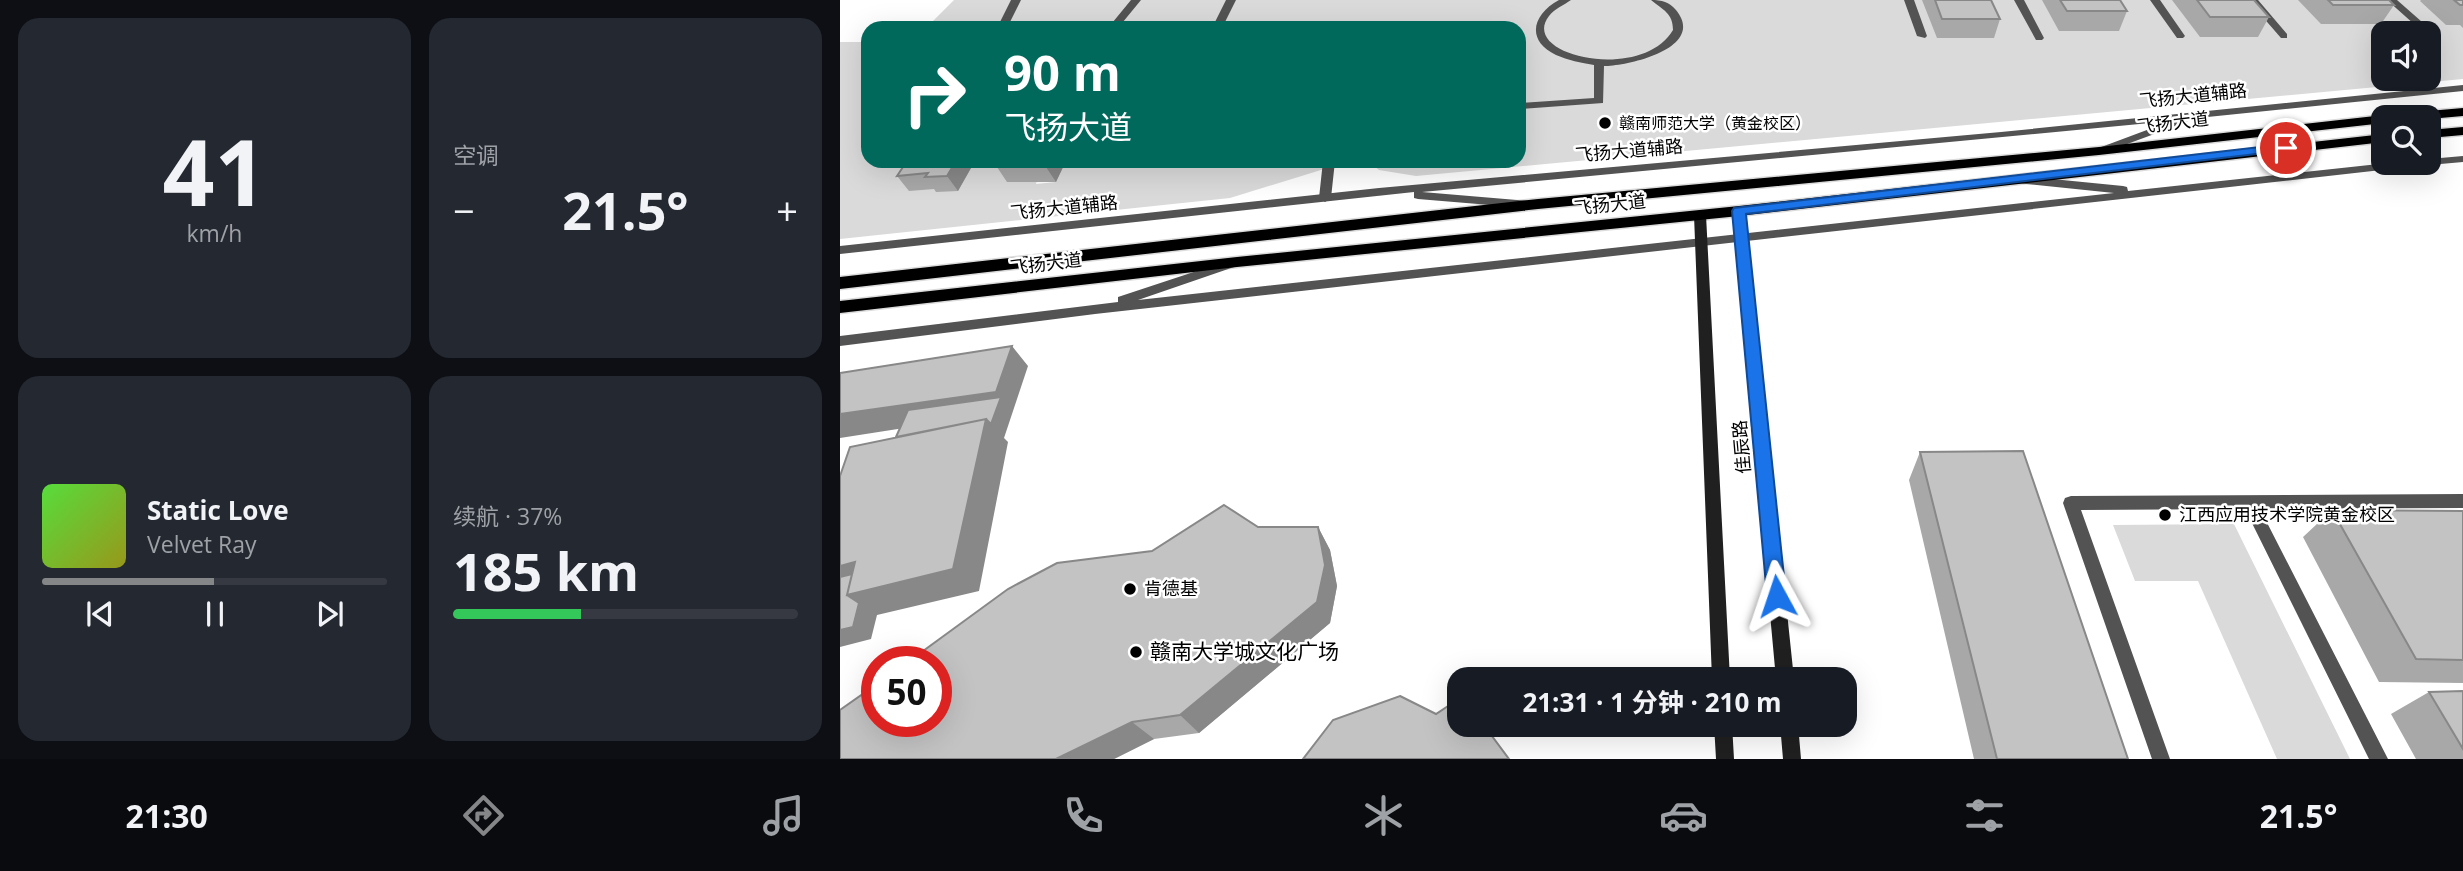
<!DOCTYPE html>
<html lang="zh">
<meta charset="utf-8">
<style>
body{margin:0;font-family:"Open Sans","Noto Sans SC",sans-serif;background:#242831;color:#f1f3f6;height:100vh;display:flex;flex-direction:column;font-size:26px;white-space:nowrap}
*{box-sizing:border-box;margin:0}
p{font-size:23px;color:#9ea1a6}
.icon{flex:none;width:38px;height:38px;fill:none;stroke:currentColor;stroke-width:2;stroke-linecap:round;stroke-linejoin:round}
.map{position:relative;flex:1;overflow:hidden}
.sheet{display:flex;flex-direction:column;gap:18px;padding:18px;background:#0d0f14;width:840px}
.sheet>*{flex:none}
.top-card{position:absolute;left:21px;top:21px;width:665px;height:147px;border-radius:21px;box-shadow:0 7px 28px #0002;background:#00695c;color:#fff;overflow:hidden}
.controls{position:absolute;left:1531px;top:21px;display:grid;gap:14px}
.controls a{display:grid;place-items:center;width:70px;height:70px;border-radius:14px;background:#171b24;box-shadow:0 7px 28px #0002;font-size:35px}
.speed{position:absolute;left:21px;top:646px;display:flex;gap:14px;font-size:35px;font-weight:700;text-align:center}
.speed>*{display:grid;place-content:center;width:91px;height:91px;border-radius:50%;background:#171b24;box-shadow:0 7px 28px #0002;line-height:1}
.speed .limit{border:10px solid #d22;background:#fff;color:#111}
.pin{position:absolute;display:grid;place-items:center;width:60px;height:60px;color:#fff;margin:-30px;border:4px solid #fff;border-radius:50%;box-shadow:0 2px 7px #0007}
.me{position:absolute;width:77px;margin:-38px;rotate:355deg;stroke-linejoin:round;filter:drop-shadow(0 0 5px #0008)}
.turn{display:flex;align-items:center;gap:24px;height:147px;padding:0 28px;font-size:32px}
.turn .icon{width:91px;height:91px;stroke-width:2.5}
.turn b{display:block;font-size:49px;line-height:60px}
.big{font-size:52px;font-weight:700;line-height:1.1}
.sheet .widget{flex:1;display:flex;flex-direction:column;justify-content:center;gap:10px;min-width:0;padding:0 24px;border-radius:21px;background:#242831}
.sheet .dial{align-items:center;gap:0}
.dial b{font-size:91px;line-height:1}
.song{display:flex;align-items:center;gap:21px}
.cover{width:84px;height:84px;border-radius:10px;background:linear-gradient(135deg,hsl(110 70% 55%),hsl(60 70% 35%))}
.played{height:7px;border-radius:4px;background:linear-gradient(90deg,#858687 50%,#363941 50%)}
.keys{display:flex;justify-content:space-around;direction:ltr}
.heat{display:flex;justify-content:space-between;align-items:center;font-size:38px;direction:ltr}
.charge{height:10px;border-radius:5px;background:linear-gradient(90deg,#34c759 37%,#363941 0)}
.sheet .tiles{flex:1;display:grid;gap:18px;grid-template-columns:repeat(2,1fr)}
.trip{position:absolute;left:607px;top:667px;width:410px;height:70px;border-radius:21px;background:#171b24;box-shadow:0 7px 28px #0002;font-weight:700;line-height:70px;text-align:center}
.tabs{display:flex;height:112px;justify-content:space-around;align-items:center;background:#090b0e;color:#9ea1a6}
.tabs .icon{width:49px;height:49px}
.tabs .on{color:#858687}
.tabs b{font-size:32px;color:#f1f3f6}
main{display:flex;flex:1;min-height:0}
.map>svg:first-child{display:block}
</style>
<main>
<section class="sheet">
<div class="tiles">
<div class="widget dial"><b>41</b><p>km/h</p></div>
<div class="widget"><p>空调</p>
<div class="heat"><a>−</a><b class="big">21.5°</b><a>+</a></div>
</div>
<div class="widget">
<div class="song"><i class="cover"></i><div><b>Static Love</b><p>Velvet Ray</p></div></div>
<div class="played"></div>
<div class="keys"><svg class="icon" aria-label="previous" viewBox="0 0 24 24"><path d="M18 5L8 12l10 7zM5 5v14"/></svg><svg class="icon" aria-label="pause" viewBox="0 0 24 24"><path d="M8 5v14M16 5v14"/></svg><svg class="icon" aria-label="next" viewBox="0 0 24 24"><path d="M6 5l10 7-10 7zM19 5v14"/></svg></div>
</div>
<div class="widget"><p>续航 · 37%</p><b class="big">185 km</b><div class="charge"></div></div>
</div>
</section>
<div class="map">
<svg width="1623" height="759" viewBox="0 0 1623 759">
<rect width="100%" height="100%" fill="#fff"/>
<path fill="#dadada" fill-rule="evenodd" d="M114,0h1509v79l-1047,97 -37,-6 -11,-9h151v-133h-593zM1544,33h45v46h-45z
M0,42h28v119h60l11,27 19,3 17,-30h44l18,19 -1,4 20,-2 10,-21h284l-120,37 -390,41z
M1394,524l116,235h-73l-79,-178h-63l-22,-56z"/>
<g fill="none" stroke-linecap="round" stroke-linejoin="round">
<defs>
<path id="primary" d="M1623,108v8l-34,3 -30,-2 7,-4z
M1544,115l5,2h-5v6l-285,32 -561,54 -698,80v-12l698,-78 561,-52z
M1623,127v8l-34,3v-8z
M1544,134v8l-645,74 -502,51 -397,46v-12l397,-44 502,-51z"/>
</defs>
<use href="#primary" stroke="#dbdbdb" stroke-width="3"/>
<path fill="#535353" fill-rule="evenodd" d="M171,0h10l-14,28h-10z
M291,0h10l-23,28h-10z
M386,0h10l-14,28h-10z
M719,0h12c-7,5 -17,9 -22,16 -31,40 93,67 124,14 0,-17 -10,-20 -22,-30 11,0 18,2 25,10 31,38 -48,56 -72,56l-1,37 -84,6v-6l75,-5v-33c-13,-2 -26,-5 -38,-10 -31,-15 -23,-41 3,-55z
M1064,0h10l13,36 -2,2 -8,-2z
M1174,0h10l20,38 -2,2h-6z
M1310,0h10l25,36 -2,2h-6z
M1408,0h10l29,34v4h-6z
M1547,0h10l33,29v4h-6z
M483,161h12l-4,37 -6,4 -6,-4z
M1623,494v14l-203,1 128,250h-19l-124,-250 -164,1 89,249h-18l-89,-256 2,-5 6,-2z"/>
<path fill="#535353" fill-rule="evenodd" d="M1623,85v6l-275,28 -1,3 -87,32 -6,-3 2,-2 75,-28 -749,71 108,9 2,3 -6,4 -108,-9 -4,-1v-6l-574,62v-8l539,-58 622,-56z
M1623,156v6l-34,3 -5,-2h5v-4z
M1548,163h35l-6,3 -1322,148 -255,32v-10l278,-34v-5l112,-37 6,4 -2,3 -96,33 976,-107 -97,-10 -2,-3 6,-4 102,10 4,1 1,4z"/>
<path fill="#202020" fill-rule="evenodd" d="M899,207l6,4 49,468h-18l-43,-468z
M860,211l6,4 24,464h-18l-18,-464z
M874,724h18l2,35h-18z
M940,724h18l3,35h-18z"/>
<use href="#primary" fill="#000" fill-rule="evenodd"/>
</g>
<path fill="#a8a8a8" d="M1082,0h69l9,19 -6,19h-57z
M1202,0h78l7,11 -8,20h-60z
M1332,0h82l15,17 -11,20h-58z
M1458,0h91l5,5 -13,19h-60z
M1581,0h42v28l-3,-3h-14l-26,-24z
M67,161h68l-17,30 -22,1 -2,-3 -25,2 -12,-15z
M161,161h65l-10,21h-49l-10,-15z
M1080,452l208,307h-154l-65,-279z
M1492,510l131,1v172l-84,-1 -76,-145z
M418,527h60l12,23 7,36 -7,37 -131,110 -45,6 -40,20 38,-208z
M1623,691v68h-47l-25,-45 38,-22z"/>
<path fill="#888" d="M116,161h19l-17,30 -11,-15z
M209,161h17l-10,21 -10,-15z
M172,346l16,20 -24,72 4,4 -29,149 -102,24 -6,24 -31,8v-81l146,-147 8,-5 -154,24v-24z
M478,527l12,23 7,36 -7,37 -131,110 -19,-18z
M292,722l22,17 -40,20h-58z"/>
<path fill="#c3c3c3" stroke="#888" stroke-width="2" d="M1095,0h56l9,19h-58z
M1220,0h60l7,11h-60z
M1357,0h57l15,17h-59z
M1488,0h61l5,5h-61z
M1614,0h9v5h-3z
M67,161h49l-9,15 -22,1 3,-4 -31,3z
M161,161h48l-3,6h-49z
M172,346l-16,46 -156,22v-41z
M161,397l-10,27 -5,-5 -90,18 12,-27z
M146,419l-33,150 -106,26 8,-33 -15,4v-90l10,-29z
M1183,451l105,308h-131l-77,-307z
M384,505l34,22h60l7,38 -8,37 -137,113 -48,7 -76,37h-216v-49l37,-26v37h59v-59h-28l100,-73 49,-26 95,-12z
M1492,510l131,1v149l-47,-1z
M12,574l-5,21 12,8 -6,24 -13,3v-53z
M1623,691v58l-34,-57z
M560,696l36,18 24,-16v26h23l26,35h-206l30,-39z"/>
<path fill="#1a73e8" stroke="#114b97" stroke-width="2" d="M1446,144l4,1v5l-544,64 40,382 -2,6 -7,3 -7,-3 -3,-6 -35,-385 2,-3z"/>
<g fill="#000" stroke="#fff" stroke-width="2.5">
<circle cx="765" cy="123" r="7"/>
<circle cx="1325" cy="515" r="7"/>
<circle cx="290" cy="589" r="7"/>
<circle cx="296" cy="652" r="7"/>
</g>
<g text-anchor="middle" stroke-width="5" stroke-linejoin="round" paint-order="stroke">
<g font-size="16" fill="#000" stroke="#fff" text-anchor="start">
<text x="779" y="129">赣南师范大学（黄金校区）</text>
</g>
<g font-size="18" fill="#000" stroke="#fff">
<text transform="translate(1353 96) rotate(-6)" y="6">飞扬大道辅路</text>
<text transform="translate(1333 123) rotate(-7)" y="6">飞扬大道</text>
<text transform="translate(789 151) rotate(-5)" y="6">飞扬大道辅路</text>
<text transform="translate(770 205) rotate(-6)" y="6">飞扬大道</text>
<text transform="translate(224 208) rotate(-6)" y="6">飞扬大道辅路</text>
<text transform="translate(206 264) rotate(-7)" y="6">飞扬大道</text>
<text transform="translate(902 447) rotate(-95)" y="6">佳辰路</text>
</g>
<g font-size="18" fill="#000" stroke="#fff" text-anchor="start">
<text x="1339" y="521">江西应用技术学院黄金校区</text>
<text x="304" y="595">肯德基</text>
</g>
<g font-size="21" fill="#000" stroke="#fff" text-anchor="start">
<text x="310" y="659">赣南大学城文化广场</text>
</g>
</g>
</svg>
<div class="controls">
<a><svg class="icon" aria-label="sound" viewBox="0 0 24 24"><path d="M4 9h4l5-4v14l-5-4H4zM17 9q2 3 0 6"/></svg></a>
<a><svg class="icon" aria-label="search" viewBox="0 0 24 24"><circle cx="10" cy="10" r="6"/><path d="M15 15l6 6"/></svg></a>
</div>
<div class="speed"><div class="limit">50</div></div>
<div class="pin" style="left:1446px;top:148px;background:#d93025"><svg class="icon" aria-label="arrive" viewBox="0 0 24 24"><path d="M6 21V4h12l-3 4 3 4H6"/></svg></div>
<svg class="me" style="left:937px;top:596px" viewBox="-20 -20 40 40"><path d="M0-17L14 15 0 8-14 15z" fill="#1a73e8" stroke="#fff" stroke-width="4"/></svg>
<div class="trip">21:31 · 1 分钟 · 210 m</div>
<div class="top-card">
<div class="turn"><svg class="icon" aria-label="right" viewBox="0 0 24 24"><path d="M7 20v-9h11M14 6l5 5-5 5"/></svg><div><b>90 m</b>飞扬大道</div></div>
</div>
</div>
</main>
<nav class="tabs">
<b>21:30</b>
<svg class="icon on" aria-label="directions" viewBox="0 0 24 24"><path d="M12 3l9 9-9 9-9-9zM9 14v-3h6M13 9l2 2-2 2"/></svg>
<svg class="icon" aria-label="music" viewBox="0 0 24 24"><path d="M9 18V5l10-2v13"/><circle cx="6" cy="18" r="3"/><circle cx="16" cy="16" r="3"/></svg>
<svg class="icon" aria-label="phone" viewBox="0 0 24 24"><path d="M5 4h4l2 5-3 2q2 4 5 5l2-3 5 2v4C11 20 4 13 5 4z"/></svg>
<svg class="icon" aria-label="climate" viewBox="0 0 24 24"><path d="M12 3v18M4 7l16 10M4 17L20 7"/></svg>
<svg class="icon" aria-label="car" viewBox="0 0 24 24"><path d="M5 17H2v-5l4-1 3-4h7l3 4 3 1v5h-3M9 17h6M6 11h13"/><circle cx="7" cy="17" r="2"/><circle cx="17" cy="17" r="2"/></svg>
<svg class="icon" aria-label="filters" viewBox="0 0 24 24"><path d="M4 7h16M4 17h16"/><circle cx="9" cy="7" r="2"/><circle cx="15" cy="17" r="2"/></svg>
<b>21.5°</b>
</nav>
